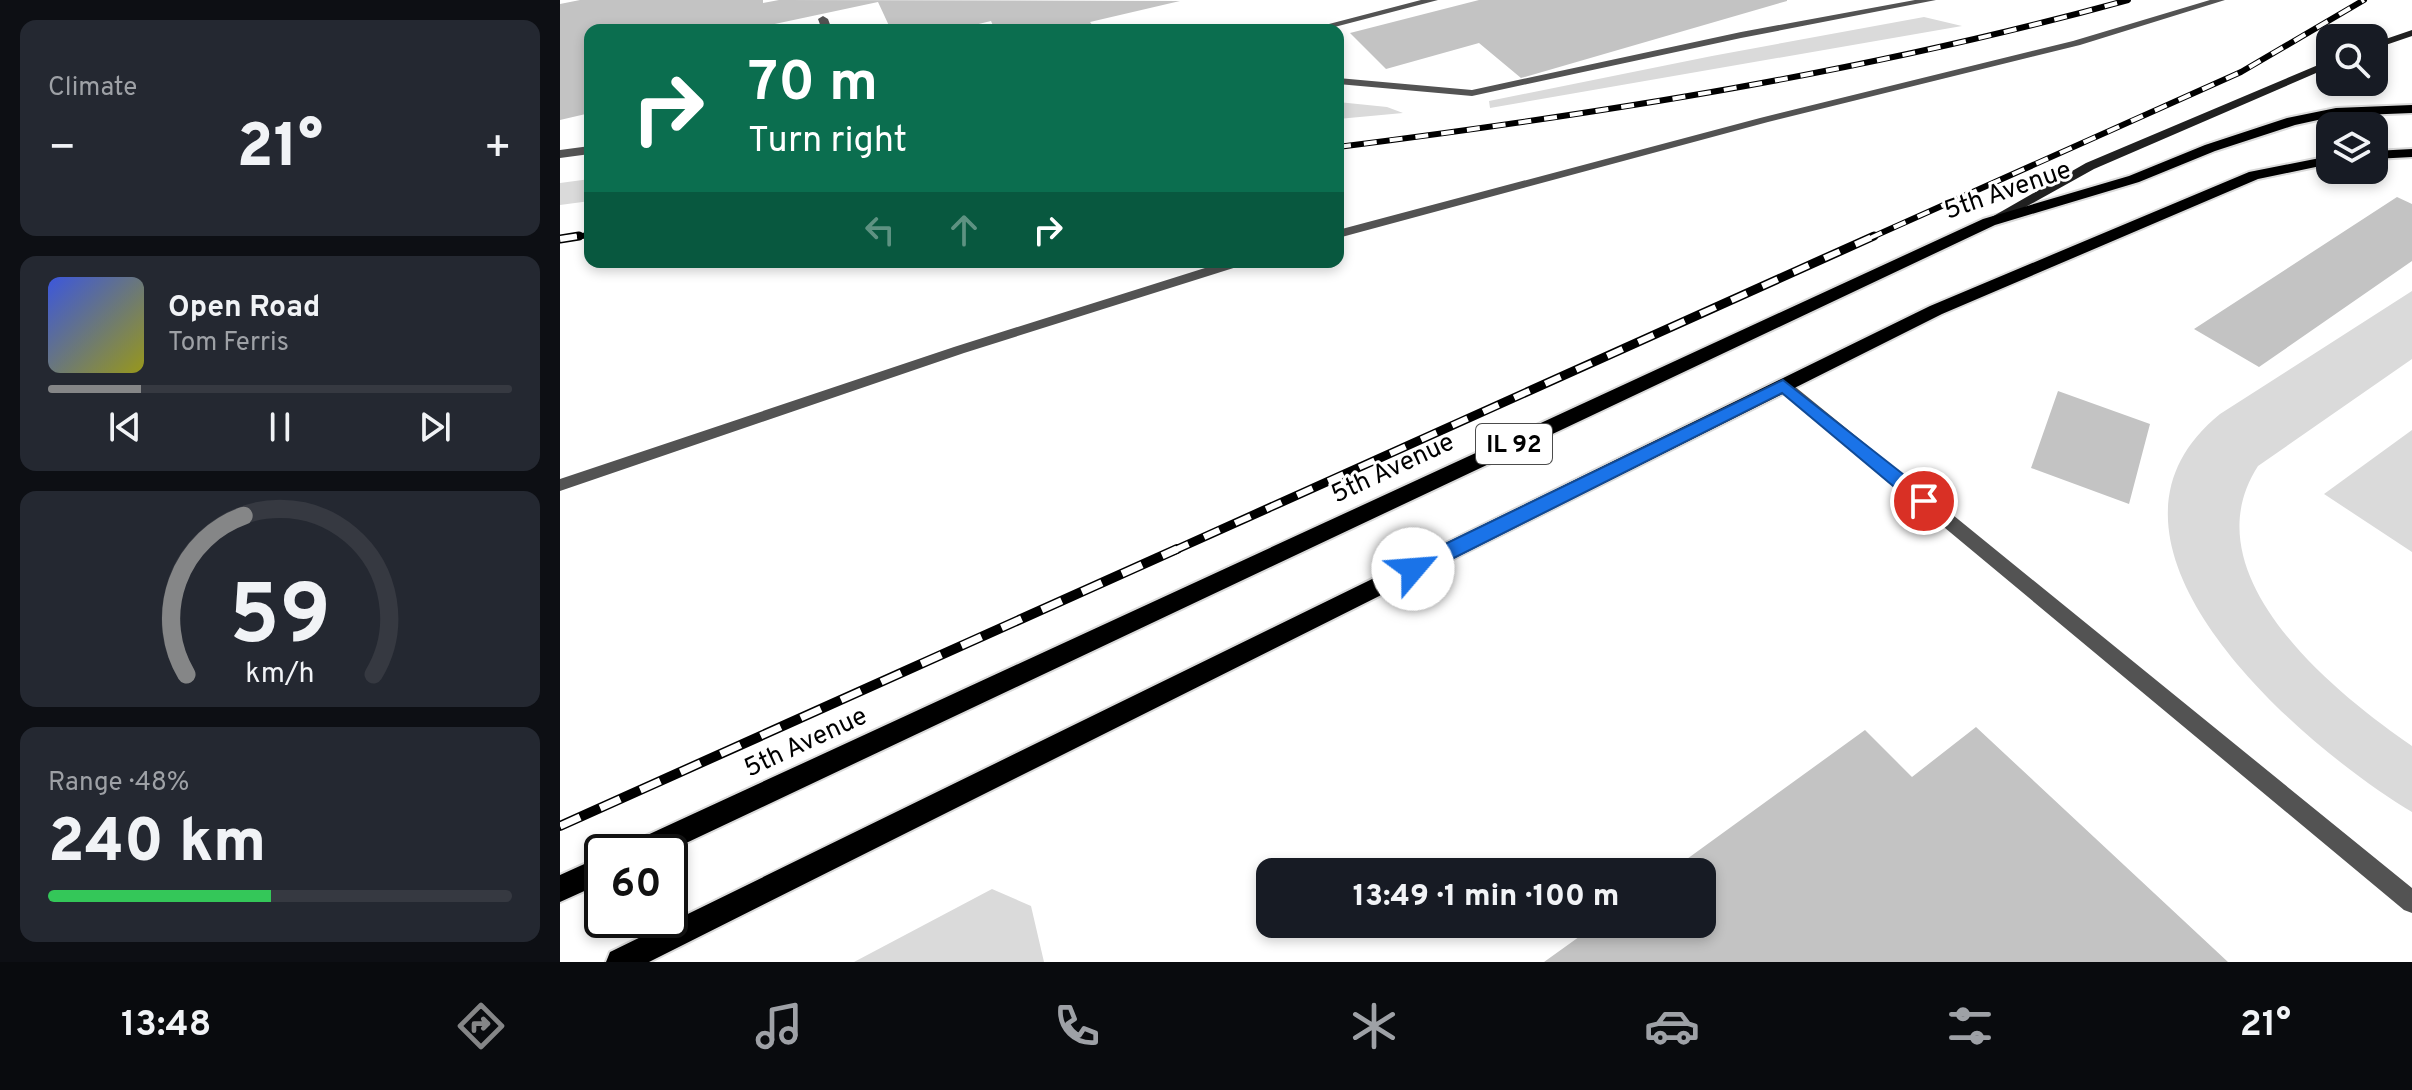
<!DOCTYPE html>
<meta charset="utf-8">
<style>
body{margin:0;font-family:Overpass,sans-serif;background:#242831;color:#f1f3f6;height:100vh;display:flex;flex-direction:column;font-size:30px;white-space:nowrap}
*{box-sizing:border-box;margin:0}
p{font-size:26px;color:#9ea1a6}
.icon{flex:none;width:44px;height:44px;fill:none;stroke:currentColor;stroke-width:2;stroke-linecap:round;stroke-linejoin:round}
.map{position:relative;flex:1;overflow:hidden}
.sheet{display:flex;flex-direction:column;gap:20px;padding:20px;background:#0d0f14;width:560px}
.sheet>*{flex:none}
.top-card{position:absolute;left:24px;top:24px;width:760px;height:244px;border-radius:16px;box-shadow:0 4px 12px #0003;background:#0b6e4f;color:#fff;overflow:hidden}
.controls{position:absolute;left:1756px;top:24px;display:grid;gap:16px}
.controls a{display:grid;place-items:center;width:72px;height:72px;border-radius:16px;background:#171b24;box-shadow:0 4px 12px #0003;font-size:40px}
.speed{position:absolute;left:24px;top:834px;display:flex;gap:16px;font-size:40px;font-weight:700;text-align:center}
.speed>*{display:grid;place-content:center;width:104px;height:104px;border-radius:50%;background:#171b24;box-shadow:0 4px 12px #0003;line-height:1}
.speed .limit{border:4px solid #111;border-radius:12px;background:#fff;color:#111}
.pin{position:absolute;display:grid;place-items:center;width:68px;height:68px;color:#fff;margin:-34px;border:4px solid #fff;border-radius:50%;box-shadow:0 2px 8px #0007}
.me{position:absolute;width:88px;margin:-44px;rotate:63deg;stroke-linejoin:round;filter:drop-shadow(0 0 6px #0008)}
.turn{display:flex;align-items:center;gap:28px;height:168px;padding:0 32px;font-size:36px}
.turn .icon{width:104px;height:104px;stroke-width:2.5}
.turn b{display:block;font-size:56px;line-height:68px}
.lanes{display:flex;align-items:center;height:76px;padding:0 32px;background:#0003;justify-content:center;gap:40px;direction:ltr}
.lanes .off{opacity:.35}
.big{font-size:60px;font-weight:800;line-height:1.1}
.sheet .tile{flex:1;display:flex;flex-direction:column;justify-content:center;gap:12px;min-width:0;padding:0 28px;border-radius:16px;background:#242831}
.sheet .dial{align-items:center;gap:0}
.dial svg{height:208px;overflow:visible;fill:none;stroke:#363941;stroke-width:7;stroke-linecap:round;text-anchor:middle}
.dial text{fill:#f1f3f6;stroke:none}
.song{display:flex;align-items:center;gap:24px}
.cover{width:96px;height:96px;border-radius:12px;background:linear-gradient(135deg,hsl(230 70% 55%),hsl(60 70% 35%))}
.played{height:8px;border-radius:4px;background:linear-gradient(90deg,#858687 20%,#363941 20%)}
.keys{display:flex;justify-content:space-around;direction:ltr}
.heat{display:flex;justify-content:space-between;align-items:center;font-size:44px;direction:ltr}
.charge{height:12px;border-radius:6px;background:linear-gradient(90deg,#34c759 48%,#363941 0)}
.trip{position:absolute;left:696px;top:858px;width:460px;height:80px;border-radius:16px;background:#171b24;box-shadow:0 4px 12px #0003;font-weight:800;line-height:80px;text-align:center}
.tab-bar{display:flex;height:128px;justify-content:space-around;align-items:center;background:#090b0e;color:#9ea1a6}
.tab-bar .icon{width:56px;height:56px}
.tab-bar .on{color:#858687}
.tab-bar b{font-size:36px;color:#f1f3f6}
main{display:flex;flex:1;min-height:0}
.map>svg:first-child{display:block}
</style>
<main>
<section class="sheet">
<div class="tile"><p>Climate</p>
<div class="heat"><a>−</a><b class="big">21°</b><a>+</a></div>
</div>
<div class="tile">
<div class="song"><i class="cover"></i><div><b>Open Road</b><p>Tom Ferris</p></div></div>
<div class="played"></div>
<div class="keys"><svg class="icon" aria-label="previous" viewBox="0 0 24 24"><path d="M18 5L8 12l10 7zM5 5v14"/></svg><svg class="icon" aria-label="pause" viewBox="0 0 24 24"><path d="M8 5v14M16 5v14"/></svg><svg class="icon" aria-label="next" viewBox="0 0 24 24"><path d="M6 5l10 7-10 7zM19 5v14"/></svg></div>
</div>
<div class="tile dial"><svg viewBox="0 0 100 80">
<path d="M14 69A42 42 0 1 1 86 69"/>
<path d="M14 69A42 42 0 0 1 36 8" stroke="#858687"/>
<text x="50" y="56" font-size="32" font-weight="700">59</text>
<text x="50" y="72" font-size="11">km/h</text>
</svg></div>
<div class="tile"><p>Range · 48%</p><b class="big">240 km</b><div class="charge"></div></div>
</section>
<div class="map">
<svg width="1852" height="962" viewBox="0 0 1852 962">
<rect width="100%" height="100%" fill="#fff"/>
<path fill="#dadada" d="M1364,17l38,9 -472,82 -1,-7 223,-45z
M778,102l49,5 16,6 -65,6z
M30,179v22l-30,4v-22z
M1852,291v68l-154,107c-70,108 75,226 154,280v66c-109,-65 -350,-270 -192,-398z
M1852,430v122l-88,-58z
M432,889l39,17 13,56h-190z"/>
<path fill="#c3c3c3" d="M20,0h183v3l16,-3 401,1 -90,21 6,8h-101l-4,-9 -37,9h-63l-13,-28 -108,23 1,5h-181v83l-30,7v-116z
M919,0h308v1l-266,77 -42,-35 -93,26 -36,-36z
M1837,197l15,7v57l-153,106 -65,-38z
M1498,391l92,33 -21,80 -98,-36z
M1416,727l252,235h-684l53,-38h105v-52h-33l196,-142 47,47z"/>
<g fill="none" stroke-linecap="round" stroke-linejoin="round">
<defs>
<path id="primary" d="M1852,105v8l-76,3 -41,9 -80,26 -76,31 -144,43 -1328,627h-41l4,-9 1353,-624 146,-43 76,-31 82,-27 49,-10z
M1852,149v8l-38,2v-8z
M1770,156v8l-72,15 -316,135 -1293,648h-43l4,-10 1320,-646 319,-134z
M42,856v27l-42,19v-27z"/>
</defs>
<use href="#primary" stroke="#dbdbdb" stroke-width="4"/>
<path fill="#535353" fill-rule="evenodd" d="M861,0h17l-115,30h-17z
M1355,0h21l-195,38 -269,58 -134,-12v-6l134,12 269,-58z
M1650,0h15l-145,45 -312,77 -430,116v-8l422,-112 313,-77z
M263,16l5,3 4,11h-10l-4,-11z
M30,146v8l-30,4v-8z
M664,262h21l-2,3 -279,88 -404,138v-12l394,-132z
M1223,380l5,1 624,507v25l-8,-3 -626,-521 -2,-4 2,-4z"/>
<path fill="#202020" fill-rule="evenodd" d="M1852,30v6l-38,13v-6z
M1770,60v7l-236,102 -101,56h-8l-2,-3 103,-59z"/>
<use href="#primary" fill="#000" fill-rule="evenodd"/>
<defs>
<path id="rail-far2" d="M778,147c267,-34 530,-75 790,-147
M4,238l26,-3
M1310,238l371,-166 123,-72"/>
<path id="rail-far1" d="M0,239l19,-3
M613,551l701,-315"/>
<path id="rail" d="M0,826l617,-277"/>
</defs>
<use href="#rail-far2" stroke="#000" stroke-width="6"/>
<use href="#rail-far1" stroke="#000" stroke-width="9"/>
<use href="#rail" stroke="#000" stroke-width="10"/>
<use href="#rail-far2" stroke="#fff" stroke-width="4" stroke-dasharray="13" stroke-linecap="butt"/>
<use href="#rail-far1" stroke="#fff" stroke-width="6" stroke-dasharray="17" stroke-linecap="butt"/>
<use href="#rail" stroke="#fff" stroke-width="7" stroke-dasharray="22" stroke-linecap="butt"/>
</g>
<path fill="#1a73e8" stroke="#114b97" stroke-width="2" d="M1223,380l148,116 2,5 -2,5h-14l-135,-113 -362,182h-14l-3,-6 3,-6z"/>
<g text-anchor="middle" stroke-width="6" stroke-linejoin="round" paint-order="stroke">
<rect fill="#fff" stroke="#4c4c4c" stroke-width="2" x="916" y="424" width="76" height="40" rx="6"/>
<g font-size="24" font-weight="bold" fill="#000">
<text x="954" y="452">IL 92</text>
</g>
<g font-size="26" fill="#000" stroke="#fff">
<text transform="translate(1447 189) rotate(-19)" y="9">5th Avenue</text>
<text transform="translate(832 467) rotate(-25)" y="9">5th Avenue</text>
<text transform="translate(245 741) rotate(-25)" y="9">5th Avenue</text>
</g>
</g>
</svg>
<div class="controls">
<a><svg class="icon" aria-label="search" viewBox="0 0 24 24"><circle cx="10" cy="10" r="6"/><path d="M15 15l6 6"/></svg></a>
<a><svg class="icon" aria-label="layers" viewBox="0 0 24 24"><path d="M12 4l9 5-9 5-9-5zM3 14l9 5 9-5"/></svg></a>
</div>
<div class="speed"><div class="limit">60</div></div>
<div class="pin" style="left:1364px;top:501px;background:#d93025"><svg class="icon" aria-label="arrive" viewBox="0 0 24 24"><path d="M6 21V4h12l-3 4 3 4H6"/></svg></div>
<svg class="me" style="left:853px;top:569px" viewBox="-20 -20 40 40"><circle r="19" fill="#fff"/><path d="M0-13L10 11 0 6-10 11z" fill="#1a73e8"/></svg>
<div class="trip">13:49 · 1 min · 100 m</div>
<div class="top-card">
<div class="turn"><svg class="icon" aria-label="right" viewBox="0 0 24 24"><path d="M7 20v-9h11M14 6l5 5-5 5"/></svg><div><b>70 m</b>Turn right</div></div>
<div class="lanes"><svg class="icon off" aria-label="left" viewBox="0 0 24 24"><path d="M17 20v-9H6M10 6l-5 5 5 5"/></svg><svg class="icon off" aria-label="ahead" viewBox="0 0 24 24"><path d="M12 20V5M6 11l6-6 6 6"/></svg><svg class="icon" aria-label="right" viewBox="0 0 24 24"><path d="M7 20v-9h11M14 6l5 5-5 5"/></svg></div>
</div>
</div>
</main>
<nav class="tab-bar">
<b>13:48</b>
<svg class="icon on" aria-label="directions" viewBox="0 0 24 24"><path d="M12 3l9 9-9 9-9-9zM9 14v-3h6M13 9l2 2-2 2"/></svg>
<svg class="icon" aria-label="music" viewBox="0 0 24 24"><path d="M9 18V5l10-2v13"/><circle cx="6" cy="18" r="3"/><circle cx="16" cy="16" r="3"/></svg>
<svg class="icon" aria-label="phone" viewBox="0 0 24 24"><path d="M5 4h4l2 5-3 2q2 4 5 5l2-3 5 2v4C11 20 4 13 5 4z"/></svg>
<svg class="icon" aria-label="climate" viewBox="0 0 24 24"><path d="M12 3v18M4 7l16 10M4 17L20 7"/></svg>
<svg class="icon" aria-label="car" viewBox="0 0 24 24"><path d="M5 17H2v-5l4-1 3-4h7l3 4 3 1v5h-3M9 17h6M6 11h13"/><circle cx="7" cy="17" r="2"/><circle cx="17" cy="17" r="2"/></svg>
<svg class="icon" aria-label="filters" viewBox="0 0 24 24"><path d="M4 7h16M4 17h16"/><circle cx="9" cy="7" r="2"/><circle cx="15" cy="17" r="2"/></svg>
<b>21°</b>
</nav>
